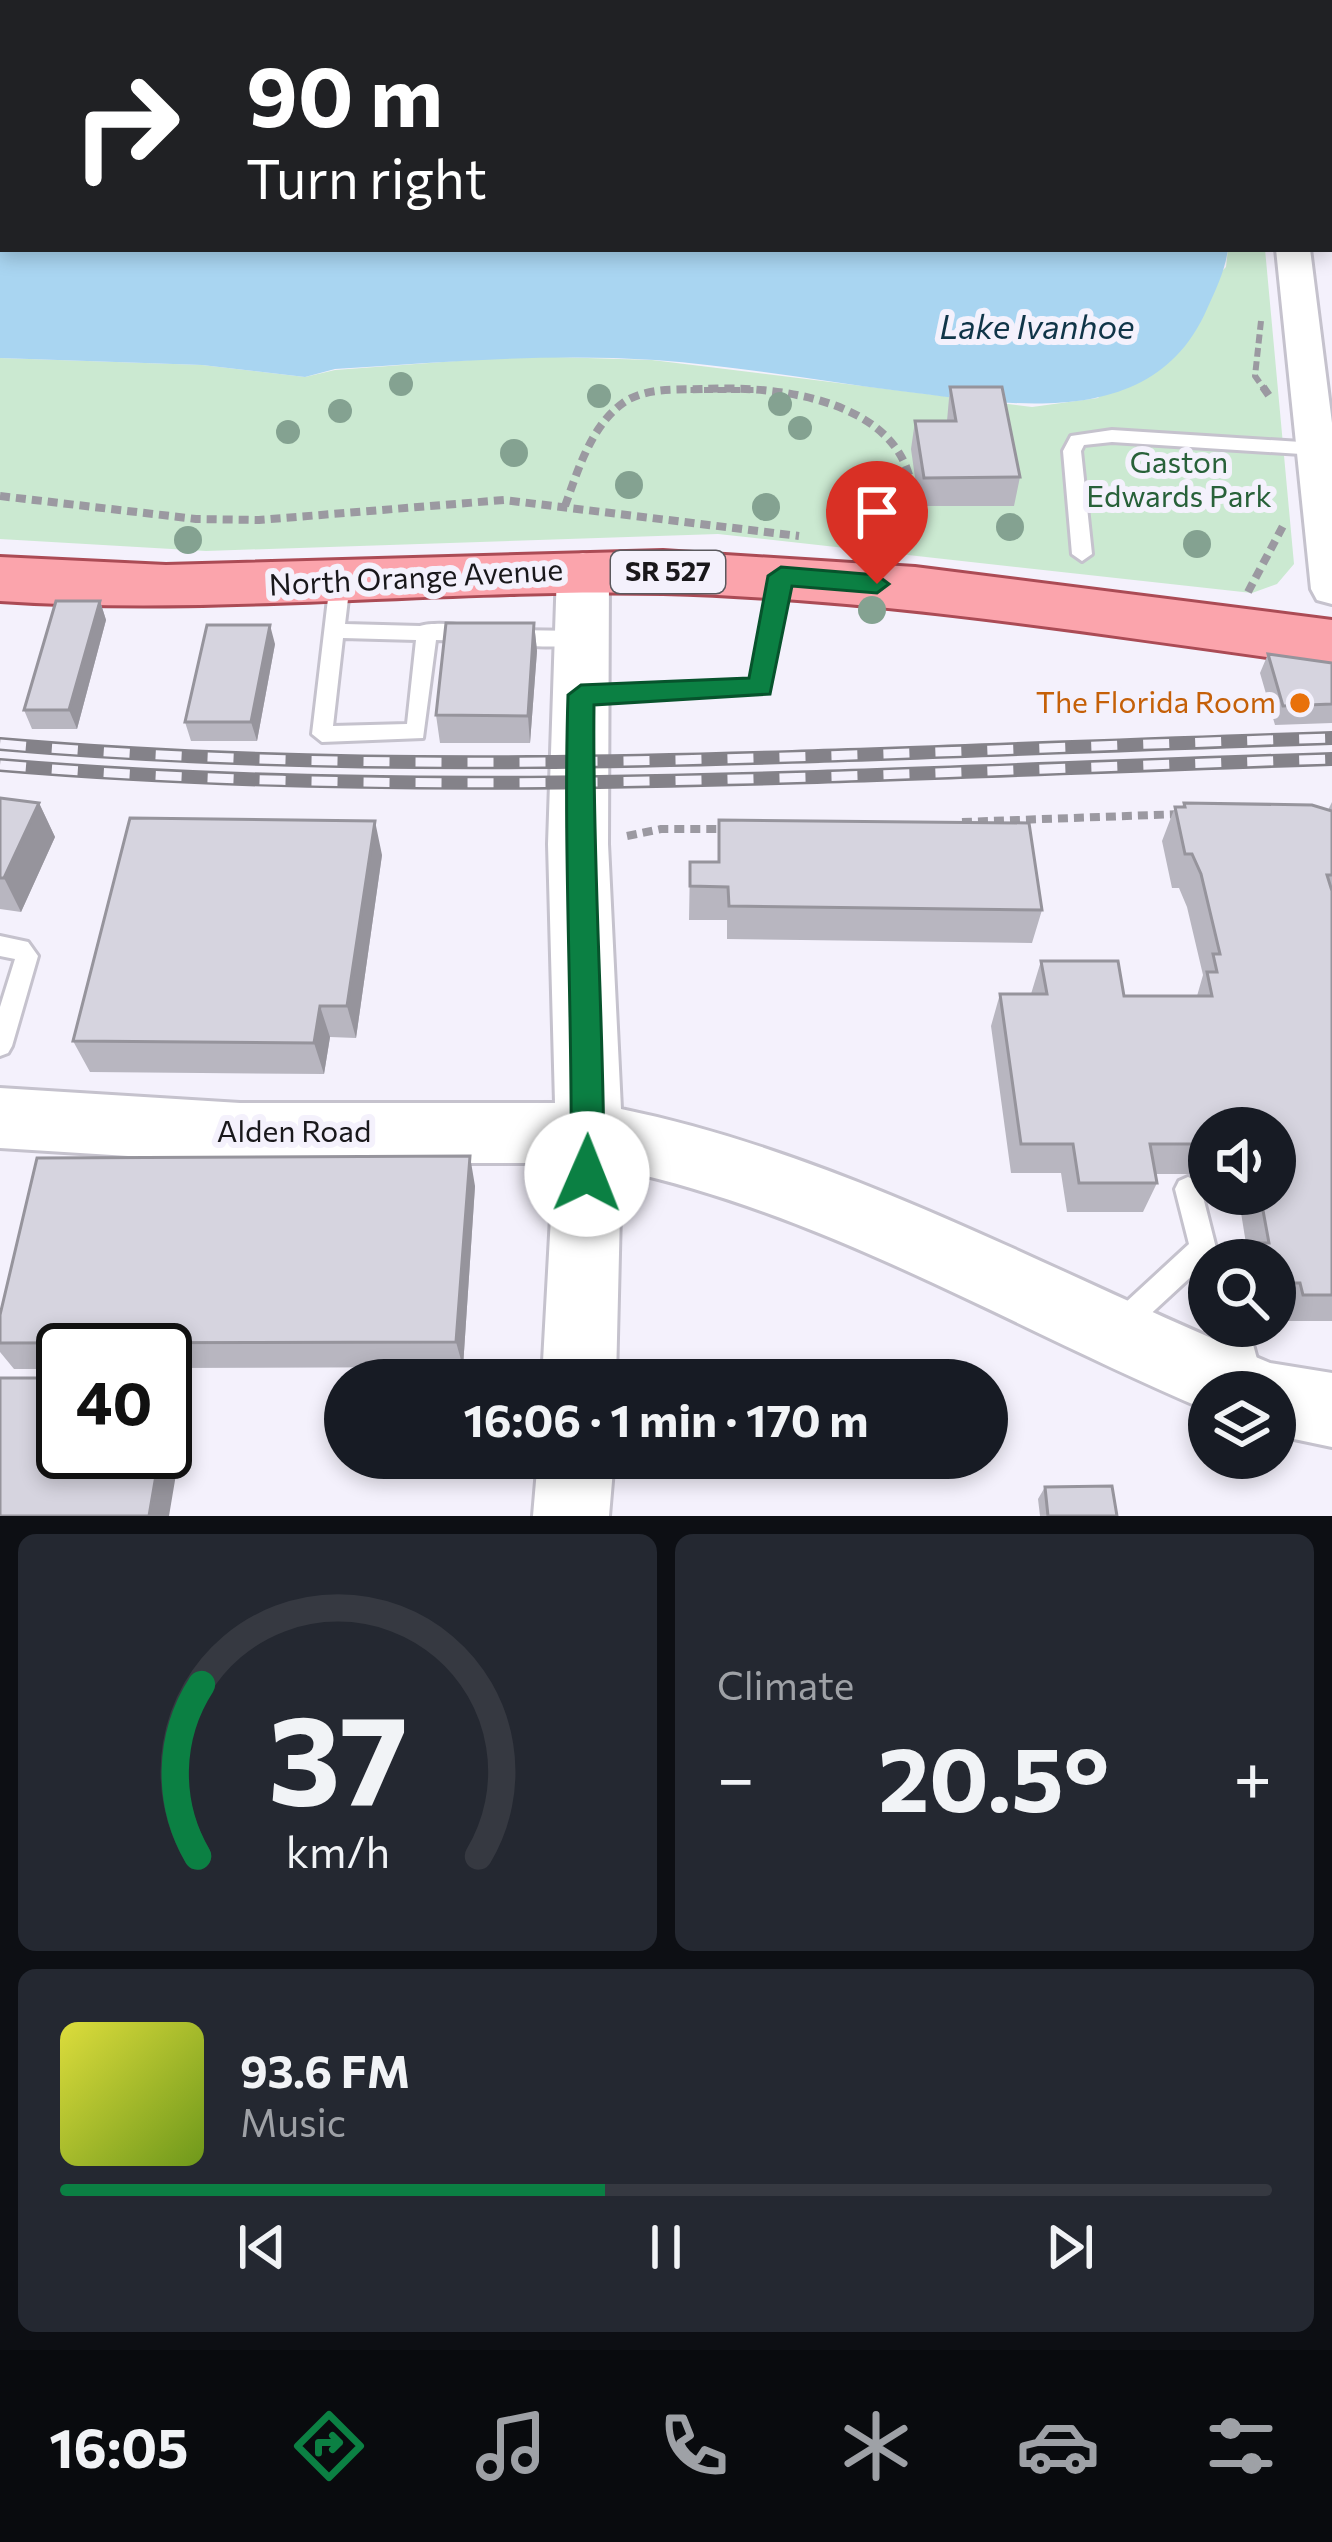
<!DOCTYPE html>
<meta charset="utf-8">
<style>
body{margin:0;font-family:Commissioner,sans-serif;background:#242831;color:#f1f3f6;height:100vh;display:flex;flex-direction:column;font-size:45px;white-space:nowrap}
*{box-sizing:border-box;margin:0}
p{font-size:39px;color:#9ea1a6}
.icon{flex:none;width:66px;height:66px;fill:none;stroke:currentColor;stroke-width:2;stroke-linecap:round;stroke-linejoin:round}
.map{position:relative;height:1516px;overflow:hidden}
.drawer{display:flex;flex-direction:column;gap:18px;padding:18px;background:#0d0f14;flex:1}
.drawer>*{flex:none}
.hud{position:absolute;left:0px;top:0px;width:1332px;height:252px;box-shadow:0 6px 18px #0003;background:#202124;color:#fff;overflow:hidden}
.fabs{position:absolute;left:1188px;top:1107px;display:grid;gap:24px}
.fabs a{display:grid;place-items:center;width:108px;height:108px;border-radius:50%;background:#171b24;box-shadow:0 6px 18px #0003;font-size:60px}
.speed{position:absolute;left:36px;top:1323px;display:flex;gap:24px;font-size:60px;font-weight:700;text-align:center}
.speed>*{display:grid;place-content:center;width:156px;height:156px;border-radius:50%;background:#171b24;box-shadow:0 6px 18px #0003;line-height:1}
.speed .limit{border:6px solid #111;border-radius:18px;background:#fff;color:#111}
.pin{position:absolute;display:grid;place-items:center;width:102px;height:102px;color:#fff;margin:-123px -51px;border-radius:50% 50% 50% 0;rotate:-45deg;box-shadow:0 0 12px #0007}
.pin .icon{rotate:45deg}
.me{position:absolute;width:132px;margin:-66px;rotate:1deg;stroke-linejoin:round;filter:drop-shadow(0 0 9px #0008)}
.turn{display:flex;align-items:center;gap:42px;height:252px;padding:0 48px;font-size:54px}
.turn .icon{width:156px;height:156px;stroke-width:2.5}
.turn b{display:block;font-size:84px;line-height:102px}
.big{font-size:90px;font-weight:700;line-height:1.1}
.drawer .tile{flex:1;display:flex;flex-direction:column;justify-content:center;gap:18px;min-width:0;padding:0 42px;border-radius:18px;background:#242831}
.drawer .dial{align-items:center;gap:0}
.dial svg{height:312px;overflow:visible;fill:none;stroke:#363941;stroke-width:7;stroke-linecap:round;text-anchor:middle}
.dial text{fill:#f1f3f6;stroke:none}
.song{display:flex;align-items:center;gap:36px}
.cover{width:144px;height:144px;border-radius:18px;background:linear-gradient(135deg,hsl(60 70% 55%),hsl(80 70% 35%))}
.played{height:12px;border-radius:6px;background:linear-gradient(90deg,#0b8043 45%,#363941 45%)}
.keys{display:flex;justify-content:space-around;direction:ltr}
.heat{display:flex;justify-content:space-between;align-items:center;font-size:66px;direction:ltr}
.drawer .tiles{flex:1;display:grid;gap:18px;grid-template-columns:1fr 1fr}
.tile:last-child{grid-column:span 2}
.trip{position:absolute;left:324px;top:1359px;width:684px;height:120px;border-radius:60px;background:#171b24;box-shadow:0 6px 18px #0003;font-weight:700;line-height:120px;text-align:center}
.menu{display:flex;height:192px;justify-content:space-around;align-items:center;background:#090b0e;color:#9ea1a6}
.menu .icon{width:84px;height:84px}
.menu .selected{color:#0b8043}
.menu b{font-size:54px;color:#f1f3f6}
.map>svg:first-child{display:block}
</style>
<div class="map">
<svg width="1332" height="1516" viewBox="0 0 1332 1516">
<rect width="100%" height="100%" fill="#f4f1fc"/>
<path fill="#cbe9d1" d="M1228,249h37l29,315 -17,20 -25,9 -534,-59 -512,17 -206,-12v-181l202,7 103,12 30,-7 188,-14 129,4 380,47 66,-9 128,-131z"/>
<path fill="#a9d5f1" d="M0,0h1332v70l-3,-67h-1326v246h1225c-3,22 -12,40 -21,60 -54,124 -198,95 -307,82 -82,-10 -163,-25 -245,-31 -108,-7 -214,2 -320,9l-30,8 -103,-12 -202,-7z"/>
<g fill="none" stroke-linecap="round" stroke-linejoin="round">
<defs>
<path id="service" d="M1329,187h3v10h-3z
M1112,430l220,14v12l-220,-14 -28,3 -3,6 11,103 -10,7 -10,-7 -9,-103 8,-15z
M781,569l10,7 -23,116 -193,8 -3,-5 3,-5 7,-3 170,-7 19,-104z
M340,575l10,7 -5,42 75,2c14,-4 52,-3 64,8l-10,7 -38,-1 -13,98 -101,4 -10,-8 18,-152zM343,638l73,2 -9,84 -74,2z
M511,630l70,1 10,7c-13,12 -77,11 -90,-1z
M0,936l28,6 10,14 -26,90 -4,7 -8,3v-49l15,-48 -15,-3z
M1188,1177l9,4 4,8 18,71h-10v23l-9,-3 -4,-8 -66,61 -9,4 -9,-4 -4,-9 4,-9 77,-71 -14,-55 4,-8z
M1222,1326h26l18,66h-28z"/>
<path id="minor" d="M1332,155v22l-3,1v-22z
M1276,249h34l22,174v181l-15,-4 -6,-11z"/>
<path id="tertiary" d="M583,553l18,5 8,13 -1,273 13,265c228,47 435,166 649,254l62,10v74l-57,-12v-43h-66v19c-195,-82 -379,-195 -588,-241l-5,210h-74l12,-217h-314l-240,-15v-60l240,15h315l-7,-259 9,-273 8,-13z
M538,1458h76l-5,58h-76z"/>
<path id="primary" d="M663,551l252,16 417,53v46c-222,-30 -444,-67 -669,-73 -221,-5 -441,23 -663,8v-44l166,8z"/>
</defs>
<use href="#service" stroke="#c5c2cd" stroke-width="6"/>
<use href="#minor" stroke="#c5c2cd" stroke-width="6"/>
<use href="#tertiary" stroke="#c5c2cd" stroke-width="6"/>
<use href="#primary" stroke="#ab4b55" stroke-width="6"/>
<path stroke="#9b99a1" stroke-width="6" stroke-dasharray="9 4.5" stroke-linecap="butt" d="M1329,118l3,-4
M1261,321l-6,55 10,14
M677,390h88"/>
<path stroke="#9b99a1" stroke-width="8" stroke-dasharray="10 6" stroke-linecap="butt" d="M1263,387l7,10
M0,496l196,23 63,1 245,-20 295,36
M565,506c13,-36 26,-80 58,-103 22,-16 55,-13 81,-14 77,-4 208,12 209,114 0,15 -8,30 -13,44
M1248,592l35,-66
M962,822l219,-8
M627,836l34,-7h64"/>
<use href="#service" fill="#fff" fill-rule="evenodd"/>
<use href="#minor" fill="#fff" fill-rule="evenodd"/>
<use href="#tertiary" fill="#fff" fill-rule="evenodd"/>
<use href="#primary" fill="#fba4ac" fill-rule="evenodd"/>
<defs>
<path id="rail" d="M0,744c443,38 888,7 1332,-6
M0,765c443,37 888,7 1332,-6"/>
</defs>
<use href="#rail" stroke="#848289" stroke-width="14"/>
<use href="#rail" stroke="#f4f1fc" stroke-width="9" stroke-dasharray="26" stroke-linecap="butt"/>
</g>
<g fill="#84a291">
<circle cx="401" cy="384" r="12"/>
<circle cx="599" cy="396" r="12"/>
<circle cx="780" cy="404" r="12"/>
<circle cx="340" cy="411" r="12"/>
<circle cx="800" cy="428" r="12"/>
<circle cx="288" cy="432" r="12"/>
<circle cx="514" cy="453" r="14"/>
<circle cx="629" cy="485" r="14"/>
<circle cx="848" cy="506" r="14"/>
<circle cx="766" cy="507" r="14"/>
<circle cx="1010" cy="527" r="14"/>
<circle cx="188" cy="540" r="14"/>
<circle cx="1197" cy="544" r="14"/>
<circle cx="872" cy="610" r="14"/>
</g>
<path fill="#b8b6c0" d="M950,387l70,90 -6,29h-95l-8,-57 4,-28h32z
M100,601l6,19 -29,109h-45l-8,-19z
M534,623l3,28 -7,92h-90l-4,-28z
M275,644l-18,97h-66l-6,-19z
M1268,654l64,9v60l-57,2 -15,-52z
M0,798l39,5 16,34 -34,75 -21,-3z
M1332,802v519h-48l-3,-11h-6v-50h-29l2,-4 -10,-62h37v-66h-66v46h-53l1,9 -14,29h-76l-6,-39h-50l-20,-147 9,-32h31l10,-33 83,35h73l6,-21 -16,-68 -8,-19h-7l-10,-47 13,-34h7l2,-4 144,7z
M719,820l323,90 -10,33 -305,-4v-19h-38l1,-58h28z
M382,855l-26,183 -26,-1 -6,37 -234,-2 -17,-31z
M475,1186l-12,181 -298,1v-18h-102v19h-49l-14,-17v-37z
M1045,1487l72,29h-77l-2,-17z"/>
<path fill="#96949c" d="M100,601l6,19 -29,109 -8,-19z
M534,623l3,28 -7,92 -2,-27z
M270,625l5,19 -18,97 -6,-19z
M39,803l16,34 -34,75 -17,-34z
M375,821l7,34 -26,183 -9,-32z
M320,1006l10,31 -6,37 -10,-31z
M470,1156l5,30 -12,181 -7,-25z
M173,1378l15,25 -19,113h-20l11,-64h5v-29z"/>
<path fill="#d6d4df" stroke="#96949c" stroke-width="3" d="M950,387h52l18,90 -96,1 -9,-57h41z
M56,601h44l-31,109h-45z
M446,623h88l-6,93 -92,-1z
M207,625h63l-19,97h-66z
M1268,654l64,9v41l-49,2z
M0,798l39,5 -35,75h-4z
M1184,803l128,2 20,6v64h-5l5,16v404h-29l-3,-12h-25v-23h-15l-3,-17h12l-9,-49h15v-66h-66v16h-59l7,39h-78l-6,-39h-52l-21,-150h47l-6,-33h77l6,35h88l-5,-24h10l-4,-18h7l-19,-80 -9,-20h-7l-10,-47h10z
M130,818l245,3 -28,185h-27l-6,37 -241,-2z
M719,820l310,3 13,87 -313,-4 -1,-19 -38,-1v-24h29z
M470,1156l-14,186 -456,1v-28l37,-157z
M0,1378h63v74h97l-11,64h-149z
M165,1378h8l-8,45z
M1112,1486l5,30h-69l-3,-29z"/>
<path fill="#0b8043" stroke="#07532c" stroke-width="3" d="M781,567l96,8 12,9 -12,9 -85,-7 -22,108 -176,11c-2,157 10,313 10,469l-5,11 -12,5 -11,-5 -5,-11c2,-160 -8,-319 -3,-479l13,-10 168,-7 19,-102z"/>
<circle fill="#e8710a" stroke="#f4f1fc" stroke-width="4.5" cx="1300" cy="703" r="12"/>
<g text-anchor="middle" stroke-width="12" stroke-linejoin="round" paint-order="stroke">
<rect fill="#f4f1fc" stroke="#5b595e" stroke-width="3" x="611" y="551" width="114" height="42" rx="9"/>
<g font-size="27" font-weight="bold" fill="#19181b">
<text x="668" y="581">SR 527</text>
</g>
<g font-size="30" fill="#286139" stroke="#f4f1fc">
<text x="1179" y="473">Gaston<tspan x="1179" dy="34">Edwards Park</tspan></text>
</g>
<g font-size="30" fill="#19181b" stroke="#f4f1fc">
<text transform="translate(416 578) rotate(-3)" y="10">North Orange Avenue</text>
<text x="294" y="1142">Alden Road</text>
</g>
<g font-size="30" fill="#c56008" stroke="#f4f1fc" text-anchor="end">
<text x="1276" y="713">The Florida Room</text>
</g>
<g font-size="33" font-style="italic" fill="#103548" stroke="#f4f1fc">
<text x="1037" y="339">Lake Ivanhoe</text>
</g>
</g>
</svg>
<div class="fabs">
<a><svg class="icon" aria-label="sound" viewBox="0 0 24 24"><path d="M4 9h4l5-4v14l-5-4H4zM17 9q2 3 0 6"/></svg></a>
<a><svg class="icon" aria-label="search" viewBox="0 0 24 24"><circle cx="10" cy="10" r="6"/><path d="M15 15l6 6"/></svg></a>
<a><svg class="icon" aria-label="layers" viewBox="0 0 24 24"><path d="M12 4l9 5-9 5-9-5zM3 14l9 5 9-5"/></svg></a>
</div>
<div class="speed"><div class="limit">40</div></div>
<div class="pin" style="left:877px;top:584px;background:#d93025"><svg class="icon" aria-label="arrive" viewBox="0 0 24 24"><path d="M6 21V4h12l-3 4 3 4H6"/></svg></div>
<svg class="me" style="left:587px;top:1174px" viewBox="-20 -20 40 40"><circle r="19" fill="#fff"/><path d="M0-13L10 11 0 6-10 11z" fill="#0b8043"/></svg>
<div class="trip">16:06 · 1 min · 170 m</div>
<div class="hud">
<div class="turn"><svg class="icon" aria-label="right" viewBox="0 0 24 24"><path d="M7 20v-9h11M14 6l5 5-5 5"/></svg><div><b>90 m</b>Turn right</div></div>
</div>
</div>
<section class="drawer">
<div class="tiles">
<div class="tile dial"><svg viewBox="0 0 100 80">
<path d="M14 69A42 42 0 1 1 86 69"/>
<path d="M14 69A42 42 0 0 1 15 25" stroke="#0b8043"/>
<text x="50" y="56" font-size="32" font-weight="700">37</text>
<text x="50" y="72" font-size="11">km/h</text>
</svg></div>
<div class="tile"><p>Climate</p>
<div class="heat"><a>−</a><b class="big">20.5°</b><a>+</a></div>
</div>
<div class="tile">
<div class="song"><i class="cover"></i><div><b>93.6 FM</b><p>Music</p></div></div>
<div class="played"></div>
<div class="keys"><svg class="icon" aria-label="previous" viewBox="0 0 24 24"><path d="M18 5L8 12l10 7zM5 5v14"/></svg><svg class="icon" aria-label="pause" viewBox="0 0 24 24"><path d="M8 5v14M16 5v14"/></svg><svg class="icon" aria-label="next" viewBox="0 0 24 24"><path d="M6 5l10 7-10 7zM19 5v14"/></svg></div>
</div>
</div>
</section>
<nav class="menu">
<b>16:05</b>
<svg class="icon selected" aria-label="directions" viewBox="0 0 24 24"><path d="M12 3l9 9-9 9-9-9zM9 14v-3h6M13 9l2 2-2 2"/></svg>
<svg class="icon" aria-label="music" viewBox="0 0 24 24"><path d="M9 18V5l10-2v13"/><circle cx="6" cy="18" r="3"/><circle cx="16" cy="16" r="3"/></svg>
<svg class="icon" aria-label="phone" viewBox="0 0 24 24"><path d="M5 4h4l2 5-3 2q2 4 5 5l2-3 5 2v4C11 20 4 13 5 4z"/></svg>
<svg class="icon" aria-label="climate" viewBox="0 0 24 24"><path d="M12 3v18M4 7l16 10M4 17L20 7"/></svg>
<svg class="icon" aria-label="car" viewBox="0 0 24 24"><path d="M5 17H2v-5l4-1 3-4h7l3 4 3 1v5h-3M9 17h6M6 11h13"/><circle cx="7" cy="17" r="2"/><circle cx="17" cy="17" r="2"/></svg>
<svg class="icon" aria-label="filters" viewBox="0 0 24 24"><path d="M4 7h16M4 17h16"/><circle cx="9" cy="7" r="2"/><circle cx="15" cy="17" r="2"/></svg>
</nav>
